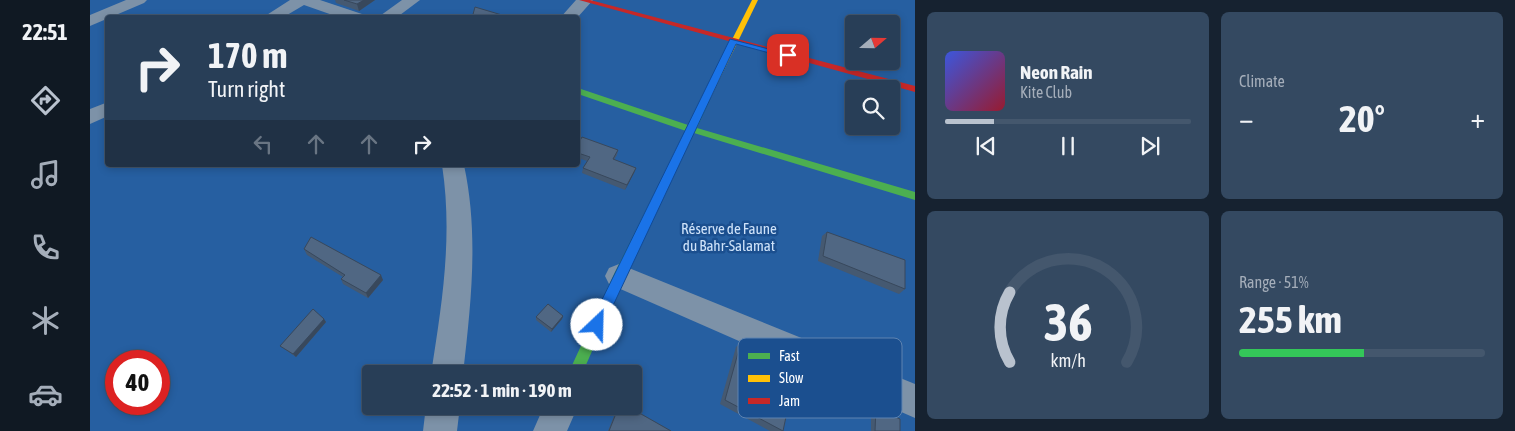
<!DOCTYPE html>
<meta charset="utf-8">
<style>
body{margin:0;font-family:"Asap Condensed",sans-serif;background:#344961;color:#f1f3f6;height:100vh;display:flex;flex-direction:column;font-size:19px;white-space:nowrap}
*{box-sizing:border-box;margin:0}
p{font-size:16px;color:#a5aeba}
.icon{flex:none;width:28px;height:28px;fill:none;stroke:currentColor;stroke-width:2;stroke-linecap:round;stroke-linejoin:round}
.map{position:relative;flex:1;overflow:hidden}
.details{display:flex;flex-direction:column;gap:12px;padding:12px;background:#162230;width:600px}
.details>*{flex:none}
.hud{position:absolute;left:15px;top:15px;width:475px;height:152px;border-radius:5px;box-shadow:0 2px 8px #0003,0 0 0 1px #44576d;background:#283e57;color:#f1f3f6;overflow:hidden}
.needle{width:32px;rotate:70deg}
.buttons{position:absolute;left:755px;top:15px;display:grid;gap:10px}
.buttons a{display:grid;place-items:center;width:55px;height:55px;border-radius:5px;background:#283e57;box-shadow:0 2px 8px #0003,0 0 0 1px #44576d;font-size:25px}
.speed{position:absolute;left:15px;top:350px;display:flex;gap:10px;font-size:25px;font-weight:700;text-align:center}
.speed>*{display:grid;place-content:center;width:65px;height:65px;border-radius:50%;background:#283e57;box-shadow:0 2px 8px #0003,0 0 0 1px #44576d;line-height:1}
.speed .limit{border:8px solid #d22;background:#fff;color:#111}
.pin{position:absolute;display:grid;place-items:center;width:42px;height:42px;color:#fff;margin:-21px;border-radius:10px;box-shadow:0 2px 8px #0006}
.me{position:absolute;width:55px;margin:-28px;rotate:24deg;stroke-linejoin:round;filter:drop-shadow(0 0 4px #0008)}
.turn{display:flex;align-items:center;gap:18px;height:105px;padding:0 20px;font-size:22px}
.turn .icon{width:65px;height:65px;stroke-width:2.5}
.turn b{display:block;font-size:35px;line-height:42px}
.lanes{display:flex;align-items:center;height:48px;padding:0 20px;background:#0003;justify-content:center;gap:25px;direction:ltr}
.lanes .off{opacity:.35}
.big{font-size:38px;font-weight:700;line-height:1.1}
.details .widget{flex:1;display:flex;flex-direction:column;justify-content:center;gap:8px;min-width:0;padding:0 18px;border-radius:8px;background:#344961}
.details .dial{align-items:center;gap:0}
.dial svg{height:130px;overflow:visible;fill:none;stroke:#44576d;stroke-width:7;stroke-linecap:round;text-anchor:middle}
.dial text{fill:#f1f3f6;stroke:none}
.song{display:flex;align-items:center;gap:15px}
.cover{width:60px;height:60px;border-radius:8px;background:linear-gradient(135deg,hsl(230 70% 55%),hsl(350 70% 35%))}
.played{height:5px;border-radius:2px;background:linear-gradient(90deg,#b9c2ce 20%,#44576d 20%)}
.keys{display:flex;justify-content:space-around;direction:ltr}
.heat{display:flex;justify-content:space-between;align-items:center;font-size:28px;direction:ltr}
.charge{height:8px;border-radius:4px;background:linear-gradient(90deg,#34c759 51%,#44576d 0)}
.details .tiles{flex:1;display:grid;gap:12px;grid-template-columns:repeat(2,1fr)}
.trip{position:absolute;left:272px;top:365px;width:280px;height:50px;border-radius:5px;background:#283e57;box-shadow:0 2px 8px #0003,0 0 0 1px #44576d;font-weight:700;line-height:50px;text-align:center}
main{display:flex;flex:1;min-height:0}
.menu{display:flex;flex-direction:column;width:90px;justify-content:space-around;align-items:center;background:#101923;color:#a5aeba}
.menu .icon{width:35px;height:35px}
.menu .on{color:#b9c2ce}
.menu b{font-size:22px;color:#f1f3f6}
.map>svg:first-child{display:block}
</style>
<main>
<nav class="menu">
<b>22:51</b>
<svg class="icon on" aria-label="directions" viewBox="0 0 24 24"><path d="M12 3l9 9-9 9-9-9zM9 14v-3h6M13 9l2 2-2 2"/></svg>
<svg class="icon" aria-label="music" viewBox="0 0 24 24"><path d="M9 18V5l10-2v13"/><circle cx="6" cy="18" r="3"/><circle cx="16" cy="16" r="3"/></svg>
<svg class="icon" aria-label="phone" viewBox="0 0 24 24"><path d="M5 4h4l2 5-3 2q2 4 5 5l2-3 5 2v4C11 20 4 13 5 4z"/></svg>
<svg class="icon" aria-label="climate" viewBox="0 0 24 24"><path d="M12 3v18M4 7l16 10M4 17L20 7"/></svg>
<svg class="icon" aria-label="car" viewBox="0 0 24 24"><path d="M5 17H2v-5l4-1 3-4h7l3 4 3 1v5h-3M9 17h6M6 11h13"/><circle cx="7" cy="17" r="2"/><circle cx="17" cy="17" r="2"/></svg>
</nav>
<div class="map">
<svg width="825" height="431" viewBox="0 0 825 431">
<rect width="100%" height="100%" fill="#365274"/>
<path fill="#265fa1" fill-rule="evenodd" d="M0,0h825v431h-825zM18,18h470v147h-470zM764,24h37v37h-37zM764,89h37v37h-37zM26,361h43v43h-43zM281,374h263v32h-263z"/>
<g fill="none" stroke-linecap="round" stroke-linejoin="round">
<path fill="#7d92a8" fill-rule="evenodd" d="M36,0h21l-3,3 -54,23v-11z
M200,0h30l45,15 2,3h-26l-37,-13 -22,13h-20z
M312,0h18l-24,18h-19z
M486,0h17l-16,18h-17z
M18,102v14l-18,8v-15z
M352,165h22c15,70 7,138 -1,209h-32c11,-70 22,-138 11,-209z
M529,264l296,120v34l-306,-134 -4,-8 4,-8z
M336,406h34l-3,25h-34z
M454,406h34l-11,25h-34z"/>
<path fill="#4caf50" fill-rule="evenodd" d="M488,88l110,37 16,-30h6l1,2 -14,31 218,64v8l-221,-67 -69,143 -43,98h-14l47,-102 71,-141 -108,-37z"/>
<path fill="#ffc107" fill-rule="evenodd" d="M662,0h6l-47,97 -4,3 -3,-1 -1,-2z"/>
<path fill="#c62828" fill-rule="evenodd" d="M489,0h11l325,86v6z"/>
</g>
<path fill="#455971" d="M245,0h40l-16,11 -23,-8z
M488,144l40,6 -1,5 -3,5 22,8 -2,5 -9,17 -43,-17 1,-5 4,-7 -9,-3z
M737,232l78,57 -6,5 -81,-33 4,-25z
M214,249l79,31 -15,18 -25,-14 -2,-5 2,-2 -36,-22z
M473,316l-1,3 -11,13 -15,-12v-3z
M234,319l2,3 -30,35 -13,-9 -3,-2z
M651,342l12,53 30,36h-13l-50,-27 16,-57z
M528,406h9l44,25h-63z
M786,408l24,23h-29v-21z"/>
<path fill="#38485c" d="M274,0h11l-16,11 -2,-7z
M546,168l-2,5 -9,17 2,-5z
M291,275l2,5 -15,18 -2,-5z
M473,316l-1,3 -11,13 1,-3z
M234,319l2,3 -30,35 -3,-3z"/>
<path fill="#506783" stroke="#38485c" d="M254,0h20l-7,4z
M385,7l37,11h-40z
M492,137l36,13 -5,9 23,9 -9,17 -44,-17 7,-11 -12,-4v-9z
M737,232l78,28v29l-82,-33z
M221,237l70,38 -15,18 -25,-14 4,-4 -41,-26z
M458,304l15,12 -11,13 -16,-12z
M223,309l11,10 -31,35 -13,-8z
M651,342l22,11 -10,42 34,17 -4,19 -58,-31z
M529,406h8l44,25h-62z
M786,408l24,11v12h-25z"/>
<path fill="#1a73e8" stroke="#114b97" d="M640,39l62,16 -4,3 -52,-14 -134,285 -5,2 -5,-2 -2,-4 2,-5z"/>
<g text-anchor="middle" stroke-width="5" stroke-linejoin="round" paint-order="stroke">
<g font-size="15" fill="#cfe3fa" stroke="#1b4f8f">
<text x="639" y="234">Réserve de Faune<tspan x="639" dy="17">du Bahr-Salamat</tspan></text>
</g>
</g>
<rect x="648" y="338" width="164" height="80" rx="8" fill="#1b4f8f" stroke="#5f84b1" stroke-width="1"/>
<rect x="658" y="353" width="22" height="6" fill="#4caf50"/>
<rect x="658" y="375" width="22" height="7" fill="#ffc107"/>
<rect x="658" y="398" width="22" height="6" fill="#c62828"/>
<g font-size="14" fill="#fff">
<text x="689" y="361">Fast</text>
<text x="689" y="383">Slow</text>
<text x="689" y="406">Jam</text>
</g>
</svg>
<div class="buttons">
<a><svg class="needle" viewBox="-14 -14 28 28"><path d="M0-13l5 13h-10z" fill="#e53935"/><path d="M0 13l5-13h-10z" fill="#a5aeba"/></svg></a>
<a><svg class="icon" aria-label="search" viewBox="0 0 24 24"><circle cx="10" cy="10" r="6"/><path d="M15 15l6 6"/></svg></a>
</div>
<div class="speed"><div class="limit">40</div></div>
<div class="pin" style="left:698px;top:55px;background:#d93025"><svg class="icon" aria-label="arrive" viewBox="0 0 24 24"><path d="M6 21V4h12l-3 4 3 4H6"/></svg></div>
<svg class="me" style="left:507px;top:325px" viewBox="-20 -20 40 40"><circle r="19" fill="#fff"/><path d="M0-13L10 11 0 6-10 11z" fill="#1a73e8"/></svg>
<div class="trip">22:52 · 1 min · 190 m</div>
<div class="hud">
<div class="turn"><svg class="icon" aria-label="right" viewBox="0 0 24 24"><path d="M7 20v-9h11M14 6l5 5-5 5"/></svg><div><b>170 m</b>Turn right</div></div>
<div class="lanes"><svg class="icon off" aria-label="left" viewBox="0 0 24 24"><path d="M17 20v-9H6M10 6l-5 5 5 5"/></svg><svg class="icon off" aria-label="ahead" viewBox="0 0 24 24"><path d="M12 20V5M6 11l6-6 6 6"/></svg><svg class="icon off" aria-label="ahead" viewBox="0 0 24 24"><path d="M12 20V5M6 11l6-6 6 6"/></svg><svg class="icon" aria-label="right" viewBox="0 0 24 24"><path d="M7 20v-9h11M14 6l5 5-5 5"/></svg></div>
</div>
</div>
<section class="details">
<div class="tiles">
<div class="widget">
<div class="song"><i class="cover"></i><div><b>Neon Rain</b><p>Kite Club</p></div></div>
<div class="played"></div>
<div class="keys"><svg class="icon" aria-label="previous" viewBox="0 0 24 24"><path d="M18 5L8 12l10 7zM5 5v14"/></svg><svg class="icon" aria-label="pause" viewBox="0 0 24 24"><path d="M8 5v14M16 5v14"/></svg><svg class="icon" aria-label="next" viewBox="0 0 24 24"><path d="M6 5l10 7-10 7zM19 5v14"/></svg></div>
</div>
<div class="widget"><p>Climate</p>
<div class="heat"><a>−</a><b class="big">20°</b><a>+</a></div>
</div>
<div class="widget dial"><svg viewBox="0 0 100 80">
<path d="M14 69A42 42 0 1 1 86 69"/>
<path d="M14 69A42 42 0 0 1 14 26" stroke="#b9c2ce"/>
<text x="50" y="56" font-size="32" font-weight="700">36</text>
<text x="50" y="72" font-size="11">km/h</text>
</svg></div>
<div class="widget"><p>Range · 51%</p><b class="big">255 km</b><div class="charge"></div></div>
</div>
</section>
</main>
